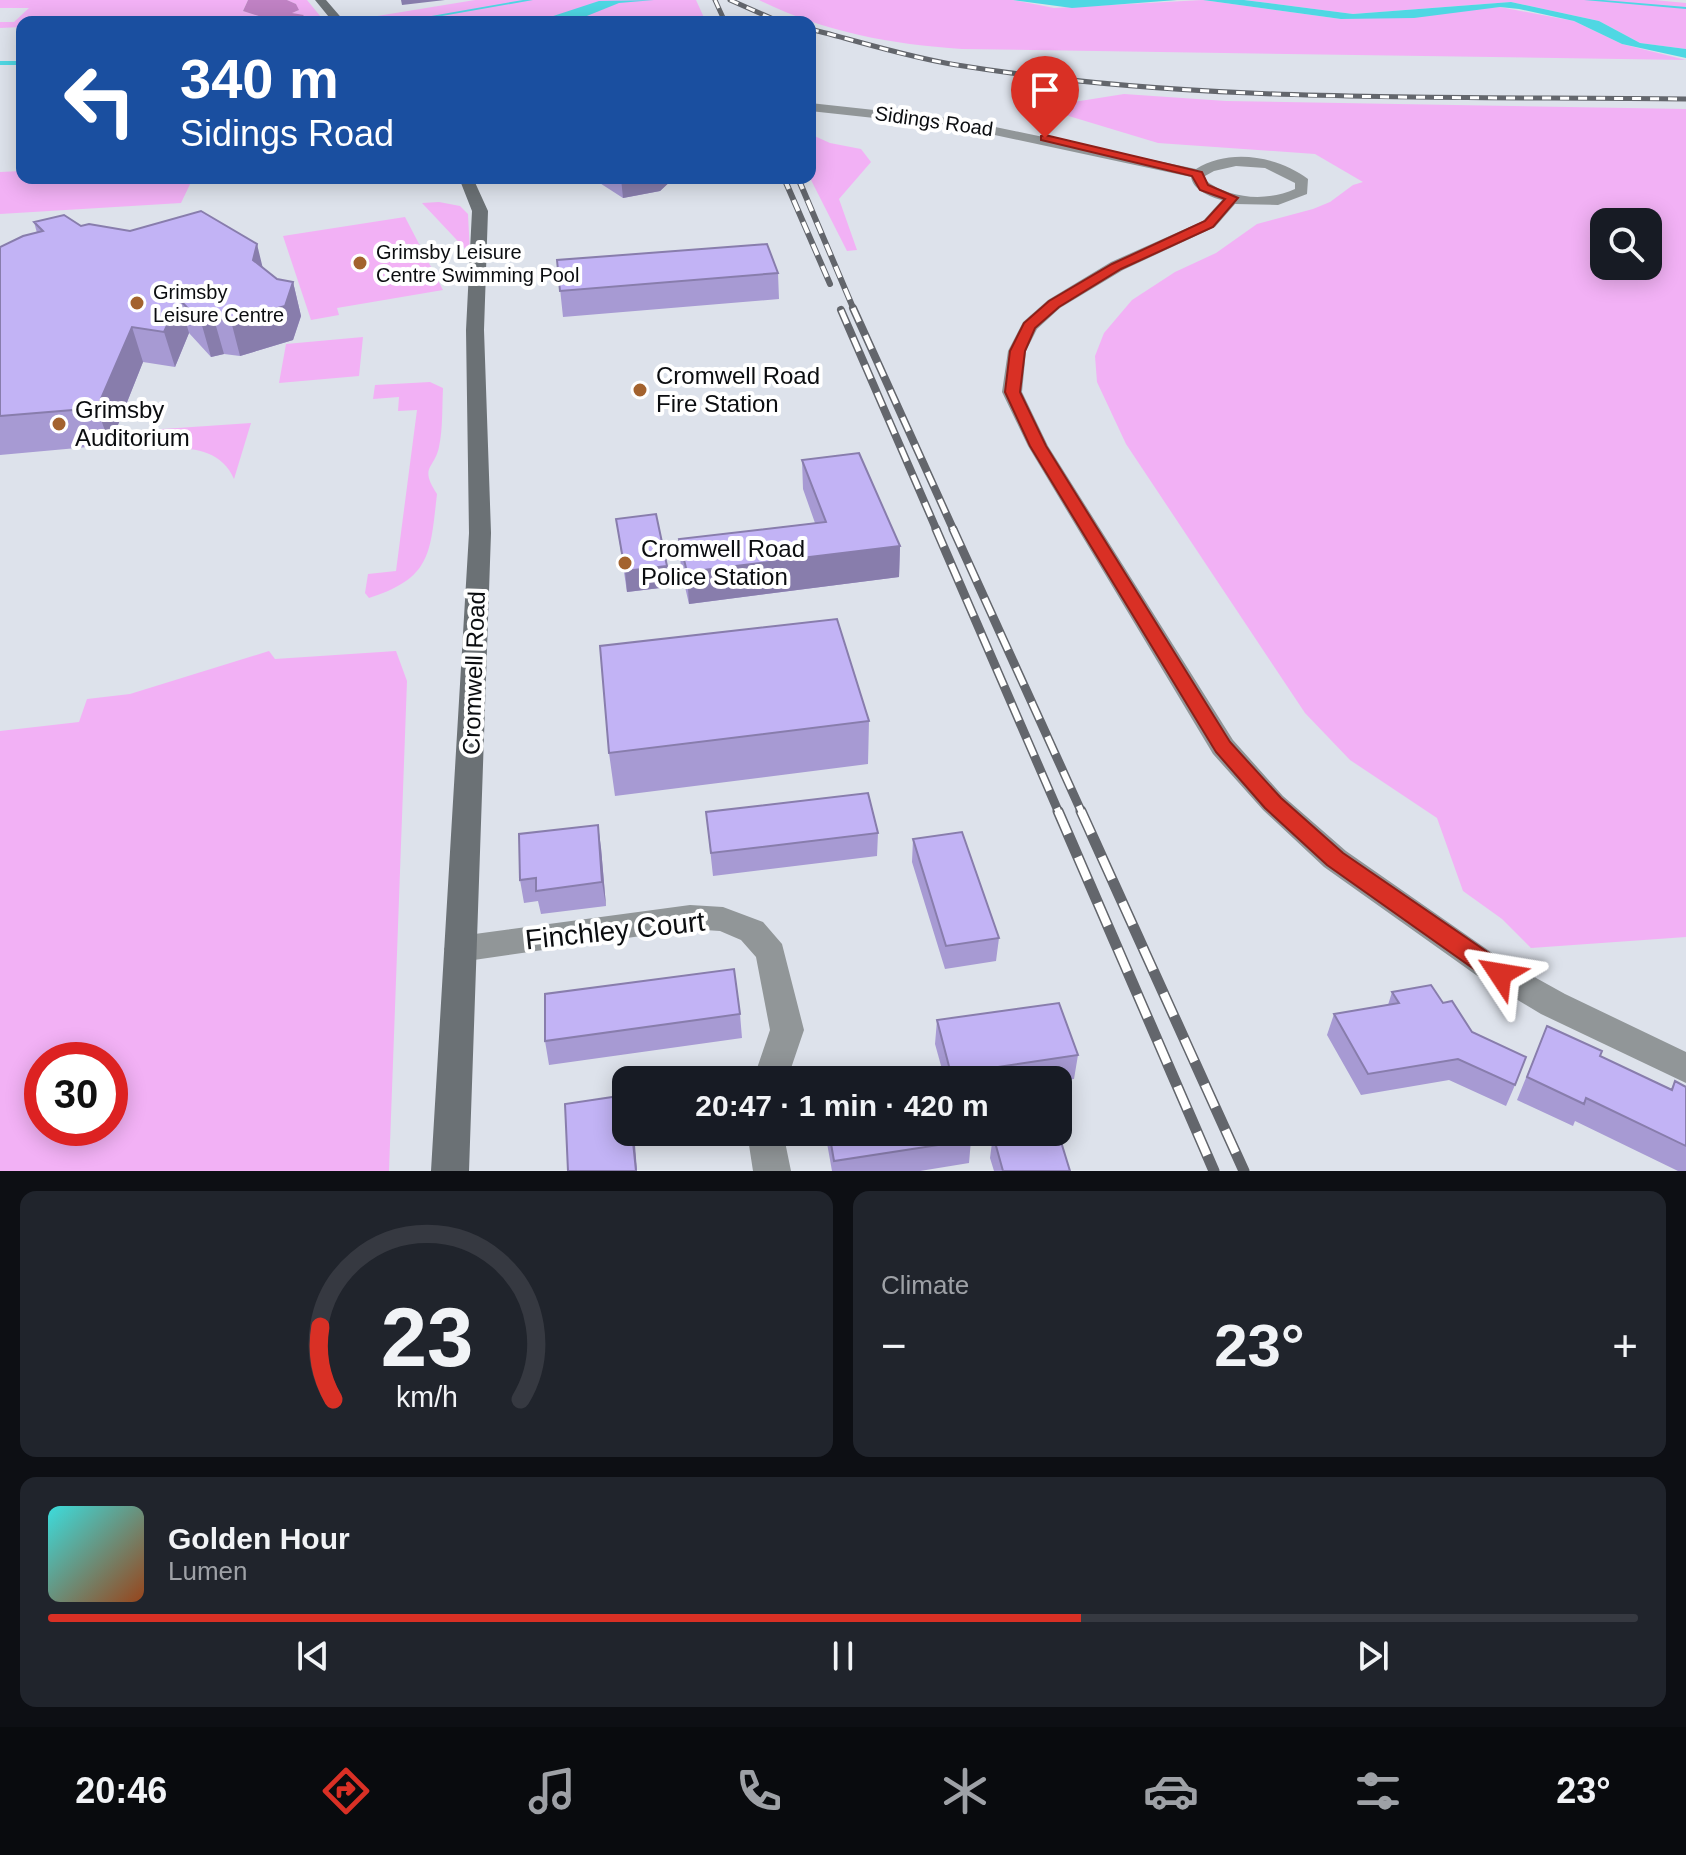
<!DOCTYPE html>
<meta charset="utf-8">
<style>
body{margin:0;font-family:Arial,sans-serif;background:#20242c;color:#f1f3f6;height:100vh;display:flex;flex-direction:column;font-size:30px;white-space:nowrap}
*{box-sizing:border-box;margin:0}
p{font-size:26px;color:#9ea1a6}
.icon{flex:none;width:44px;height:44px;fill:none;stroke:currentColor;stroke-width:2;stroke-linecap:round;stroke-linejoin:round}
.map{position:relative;height:1171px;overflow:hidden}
.details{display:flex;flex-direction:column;gap:20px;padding:20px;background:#0d0f14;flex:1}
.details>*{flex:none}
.top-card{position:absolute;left:16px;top:16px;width:800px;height:168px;border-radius:16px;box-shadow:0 4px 20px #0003;background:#1a4fa0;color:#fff;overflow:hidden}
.tools{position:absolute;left:1590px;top:208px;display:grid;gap:16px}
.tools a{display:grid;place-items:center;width:72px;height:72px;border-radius:16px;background:#171b24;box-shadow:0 4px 20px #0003;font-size:40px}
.speed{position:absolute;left:24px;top:1042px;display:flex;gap:16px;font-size:40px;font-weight:700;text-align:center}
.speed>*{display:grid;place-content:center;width:104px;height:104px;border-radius:50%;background:#171b24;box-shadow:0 4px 20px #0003;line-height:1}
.speed .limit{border:12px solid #d22;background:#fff;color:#111}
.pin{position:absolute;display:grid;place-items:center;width:68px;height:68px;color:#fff;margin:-82px -34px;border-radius:50% 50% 50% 0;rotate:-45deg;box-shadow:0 0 8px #0007}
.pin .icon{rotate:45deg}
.me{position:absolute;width:88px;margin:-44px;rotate:303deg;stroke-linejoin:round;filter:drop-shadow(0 0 6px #0008)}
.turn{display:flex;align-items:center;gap:28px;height:168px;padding:0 32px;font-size:36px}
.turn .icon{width:104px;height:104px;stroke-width:2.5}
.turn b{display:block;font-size:56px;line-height:68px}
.big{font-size:60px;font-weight:600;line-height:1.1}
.details .widget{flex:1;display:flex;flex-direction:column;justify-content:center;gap:12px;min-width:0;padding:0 28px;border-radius:16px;background:#20242c}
.details .dial{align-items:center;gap:0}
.dial svg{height:208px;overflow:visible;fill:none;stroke:#363941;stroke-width:7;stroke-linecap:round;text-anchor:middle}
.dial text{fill:#f1f3f6;stroke:none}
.song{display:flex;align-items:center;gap:24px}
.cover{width:96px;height:96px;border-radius:12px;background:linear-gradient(135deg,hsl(180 70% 55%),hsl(20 70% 35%))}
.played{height:8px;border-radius:4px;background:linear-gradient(90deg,#d93025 65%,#363941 65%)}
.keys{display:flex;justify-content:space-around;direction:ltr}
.heat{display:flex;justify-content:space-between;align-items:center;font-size:44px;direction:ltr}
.details .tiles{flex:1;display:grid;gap:20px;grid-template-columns:1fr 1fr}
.widget:last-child{grid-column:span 2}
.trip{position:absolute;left:612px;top:1066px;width:460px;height:80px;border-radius:16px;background:#171b24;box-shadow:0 4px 20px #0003;font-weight:600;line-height:80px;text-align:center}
.tab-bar{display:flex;height:128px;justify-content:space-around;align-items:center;background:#090b0e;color:#9ea1a6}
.tab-bar .icon{width:56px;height:56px}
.tab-bar .on{color:#d93025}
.tab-bar b{font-size:36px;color:#f1f3f6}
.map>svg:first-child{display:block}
</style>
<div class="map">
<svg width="1686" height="1171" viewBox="0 0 1686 1171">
<rect width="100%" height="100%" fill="#dde2eb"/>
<path fill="#f2b1f5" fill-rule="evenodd" d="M0,0h248l-5,11c18,6 44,15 61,4l-15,-2 9,-2 -2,-7 -9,-4h20l18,22h-303v5l-22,1v-6h14l15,-14h-29z
M475,0h221l10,22h-344l-3,-3z
M759,0h254l41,8 149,-8 138,19 159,-12 74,14 48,23 64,16 -724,-11c-72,-5 -138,-17 -203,-49z
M1245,0h409l32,3v46l-46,-6 -41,-22 -88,-19 -158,12z
M1124,94l102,7 460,8v828l-155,11 -29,-29 -39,-28 -26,-73 -87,-58 -45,-47 -179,-269 -29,-62 -2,-26 9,-23 28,-33 43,-28 41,-19 41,-29 56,-15 17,-7 23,-17 10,-3 -48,-28 -157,-11 -129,-39 51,-3zM1604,222h44v44h-44z
M810,134l20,9 31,6 10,13 -32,37 18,51 -10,1 -37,-73z
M22,171v7h171l-12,25 -181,11v-42z
M439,202l21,4 8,8 2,40 -48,-51z
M405,217l38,73 -106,18 2,7 -28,5 -28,-84z
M363,337l-4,39 -80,7 7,-39z
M430,382l13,6c-1,19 0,41 -4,59 -5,23 -20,19 -2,47 -7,59 -5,84 -68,104l-4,-5 3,-19 28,-3 21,-161 -19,1 1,-14 -26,2 2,-14z
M251,423l-17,56c-16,-37 -59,-31 -93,-30l7,-19z
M269,651l6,8 121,-8 11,30 -18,490h-389v-440l79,-9 8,-23 43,-5zM42,1060h68v68h-68z"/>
<path fill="#c082c4" d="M248,0h39l9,4 3,6 -7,3 12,2 -3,3 -33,1 -25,-8z"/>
<path fill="#4fd7e3" d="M654,0l-35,3 -47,19h-37l64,-21z
M1013,0h164l-105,8z
M1203,0h41l109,14 158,-12 88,19 41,22 46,6v9l-64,-14 -48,-23 -55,-12 -19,-2 -86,11 -73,1z"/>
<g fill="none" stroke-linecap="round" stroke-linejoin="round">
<path fill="#4fd7e3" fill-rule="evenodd" d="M523,0h10l-125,22h-11z
M1584,0h19l83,7v2z
M0,61h22v4h-22z"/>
<path fill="#919698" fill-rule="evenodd" d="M810,103l147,16 239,50c33,-21 82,-13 112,10l-1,15 -29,11 -43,-1 -20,23 -92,43 -63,38 -23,21 -11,22 -4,41 26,54 185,294 50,56 63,55 152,106 67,37 121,58v31l-145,-69 -65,-39 -152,-108 -61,-57 -50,-56 -185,-308 -26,-54 6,-41 15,-29 25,-22 63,-38 92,-41 19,-21c-12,-3 -29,-10 -31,-23l-234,-50 -147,-16zM1236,166l29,2 30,15v6c-29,13 -65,10 -90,-9v-4l9,-5z
M690,905l33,2 40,15 19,22 22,86 -17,50h-34l17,-50 -14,-73 -15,-17 -21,-9 -30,-2 -230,33 -11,-4 -5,-9 5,-9 11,-4z
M747,1132h36l8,39h-38z"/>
<path fill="#6b7175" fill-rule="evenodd" d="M315,0h11l19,22h-12z
M459,178h14l15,33 -4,119 7,203 -22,638h-38l38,-638 -3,-203 6,-119z"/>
<defs>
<path id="rail-far4" d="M715,0l10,22
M730,0l50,22
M810,29c48,12 97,28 147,36 240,39 486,31 729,34"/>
<path id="rail-far3" d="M784,178l46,106
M798,178l56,132"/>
<path id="rail-far2" d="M853,308l101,223
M841,310l96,221"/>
<path id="rail-far1" d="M936,529l123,284
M953,529l129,284"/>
<path id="rail" d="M1058,811l156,360
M1081,811l163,360"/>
</defs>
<use href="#rail-far4" stroke="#63666c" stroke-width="5"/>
<use href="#rail-far3" stroke="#63666c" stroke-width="6"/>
<use href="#rail-far2" stroke="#63666c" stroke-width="8"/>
<use href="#rail-far1" stroke="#63666c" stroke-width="9"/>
<use href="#rail" stroke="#63666c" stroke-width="11"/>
<use href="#rail-far4" stroke="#fff" stroke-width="3" stroke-dasharray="9" stroke-linecap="butt"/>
<use href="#rail-far3" stroke="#fff" stroke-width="4" stroke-dasharray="12" stroke-linecap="butt"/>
<use href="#rail-far2" stroke="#fff" stroke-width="5" stroke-dasharray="15" stroke-linecap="butt"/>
<use href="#rail-far1" stroke="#fff" stroke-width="6" stroke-dasharray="19" stroke-linecap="butt"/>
<use href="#rail" stroke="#fff" stroke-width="8" stroke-dasharray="25" stroke-linecap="butt"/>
</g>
<path fill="#a79ad3" d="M592,178h82l-14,13 -37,7z
M34,222l47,4 182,42 14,11 16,3 8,34 -8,24 -53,16 -16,-2 -13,3 -22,-24 -14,34 -32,-5 -33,83 -110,10v-208l37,-14z
M557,260l221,13 1,26 -216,18z
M802,460l98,86 -1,31 -210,27 -8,-34 -2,-31 136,-16 -12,-34z
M616,519l52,68 -41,5z
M869,721l-1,43 -253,32 -6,-43z
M706,812l172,21 -1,23 -164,20z
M913,839l86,99 -3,23 -51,8 -33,-107z
M601,848l5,58 -65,8 -3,-13 -14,2 -4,-23z
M1392,992l51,11 29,29 43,53 -9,21 -57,-26 -88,15 -34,-60 7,-21 54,-9z
M740,1014l2,24 -193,27 -4,-24z
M937,1020l141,35 -4,24 -16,2v-1h-113l-10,-36z
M1547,1026l53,30 71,33 4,-8 11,6v84h-8l-103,-50 -2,5 -56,-26z
M825,1132h144l2,8 -2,23 -49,8h-88z
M993,1135l77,36h-76l-4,-13z"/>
<path fill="#887dac" d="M401,0h44l-43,5z
M621,178h53l-14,13 -37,7z
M257,244l8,33 -12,-17z
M293,282l8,34 -8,24 -53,16 -9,-35z
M179,299l10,34 -14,34 -11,-35z
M214,319l10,35 -13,3 -10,-35z
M132,327l11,35 -33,83 -13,-37z
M900,546l-1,31 -210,27 -2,-32z
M667,566l1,21 -41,5 -2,-21z
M598,825l3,23 5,58 -4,-24z
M632,1132h2l3,39h-1z"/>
<path fill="#c2b3f5" stroke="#887dac" stroke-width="2" d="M201,211l56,33 -4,16 24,19 16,3 -8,24 -54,15 -17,-2 -13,3 -22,-23 -15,33 -32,-5 -35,81 -97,8v-169l23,-11 20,-5 -9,-9 30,-7 17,11 8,-2 41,7z
M767,244l11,29 -218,18 -3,-31z
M859,453l41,93 -213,26 -8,-33 147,-17 -24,-62z
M656,514l11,52 -42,5 -9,-52z
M837,619l32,102 -260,32 -9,-107z
M868,793l10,40 -167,20 -5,-41z
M598,825l4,57 -66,9v-13l-16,2 -1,-46z
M962,832l37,106 -53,8 -33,-107z
M734,969l6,45 -195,27v-47z
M1431,985l12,18 9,-2 20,31 54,25 -11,28 -57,-26 -90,15 -34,-60 65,-11 -7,-11z
M1059,1003l19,52 -127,19 -14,-54z
M1547,1026l55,25 -2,5 72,34 3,-9 11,6v59l-100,-48 -2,6 -57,-27z
M626,1095v37h6l4,39h-68l-3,-67z
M829,1132h140l2,8 -137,21z
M1010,1132h48l12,39h-67l-10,-36z"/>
<path fill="#d93025" stroke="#8d1f18" stroke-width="2" d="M1045,135l157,37 6,13 30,13 -25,29 -92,42 -62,38 -24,21 -10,23 -5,41 26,54 184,296 51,56 62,55 166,114 3,7 -3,7 -9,2 -9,-2 -164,-116 -62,-57 -49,-56 -186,-306 -25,-54 5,-41 14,-28 25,-22 63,-37 93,-43 20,-22 -25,-9 -8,-14 -151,-36v-4z"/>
<g fill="#a3622e" stroke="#fff" stroke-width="3">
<circle cx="360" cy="263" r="8"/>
<circle cx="137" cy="303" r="8"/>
<circle cx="640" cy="390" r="8"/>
<circle cx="59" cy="424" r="8"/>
<circle cx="625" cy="563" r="8"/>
</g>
<g text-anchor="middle" stroke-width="8" stroke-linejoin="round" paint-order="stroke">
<g font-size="20" fill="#0b0d10" stroke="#fff">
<text transform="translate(934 121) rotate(8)" y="7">Sidings Road</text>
</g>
<g font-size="20" fill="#0b0d10" stroke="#fff" text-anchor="start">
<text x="376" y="259">Grimsby Leisure<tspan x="376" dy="23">Centre Swimming Pool</tspan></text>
<text x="153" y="299">Grimsby<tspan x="153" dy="23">Leisure Centre</tspan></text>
</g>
<g font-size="24" fill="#0b0d10" stroke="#fff" text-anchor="start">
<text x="656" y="384">Cromwell Road<tspan x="656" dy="28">Fire Station</tspan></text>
<text x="75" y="418">Grimsby<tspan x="75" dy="28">Auditorium</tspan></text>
<text x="641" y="557">Cromwell Road<tspan x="641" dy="28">Police Station</tspan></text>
</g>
<g font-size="24" fill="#0b0d10" stroke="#fff">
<text transform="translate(474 673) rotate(-88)" y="8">Cromwell Road</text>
</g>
<g font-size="28" fill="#0b0d10" stroke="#fff">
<text transform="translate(615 930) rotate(-6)" y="10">Finchley Court</text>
</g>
</g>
</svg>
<div class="tools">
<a><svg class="icon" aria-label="search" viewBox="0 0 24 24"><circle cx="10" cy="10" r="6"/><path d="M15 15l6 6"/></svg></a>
</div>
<div class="speed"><div class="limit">30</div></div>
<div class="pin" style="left:1045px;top:138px;background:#d93025"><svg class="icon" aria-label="arrive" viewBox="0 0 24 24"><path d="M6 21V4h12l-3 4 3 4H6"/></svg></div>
<svg class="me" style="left:1500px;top:974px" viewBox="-20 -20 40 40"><path d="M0-17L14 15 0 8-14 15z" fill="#d93025" stroke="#fff" stroke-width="4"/></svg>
<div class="trip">20:47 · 1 min · 420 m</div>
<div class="top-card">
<div class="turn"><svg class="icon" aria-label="left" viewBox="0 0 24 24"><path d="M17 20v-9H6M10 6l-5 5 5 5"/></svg><div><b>340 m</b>Sidings Road</div></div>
</div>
</div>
<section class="details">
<div class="tiles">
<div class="widget dial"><svg viewBox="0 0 100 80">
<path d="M14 69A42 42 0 1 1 86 69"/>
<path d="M14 69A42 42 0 0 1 9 41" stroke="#d93025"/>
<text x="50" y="56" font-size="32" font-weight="700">23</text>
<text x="50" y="72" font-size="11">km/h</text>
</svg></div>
<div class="widget"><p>Climate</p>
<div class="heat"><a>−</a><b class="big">23°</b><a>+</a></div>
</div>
<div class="widget">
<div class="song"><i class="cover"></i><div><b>Golden Hour</b><p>Lumen</p></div></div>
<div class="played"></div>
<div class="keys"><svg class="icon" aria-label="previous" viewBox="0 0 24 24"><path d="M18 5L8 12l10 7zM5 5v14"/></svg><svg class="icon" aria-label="pause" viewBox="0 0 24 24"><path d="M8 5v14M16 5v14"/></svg><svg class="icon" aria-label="next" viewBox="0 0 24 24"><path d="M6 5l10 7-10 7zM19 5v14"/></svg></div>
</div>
</div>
</section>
<nav class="tab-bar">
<b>20:46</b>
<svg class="icon on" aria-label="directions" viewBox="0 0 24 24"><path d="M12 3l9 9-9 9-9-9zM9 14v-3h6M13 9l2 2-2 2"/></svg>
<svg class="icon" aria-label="music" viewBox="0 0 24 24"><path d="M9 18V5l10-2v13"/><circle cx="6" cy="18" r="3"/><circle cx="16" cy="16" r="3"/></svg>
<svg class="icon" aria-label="phone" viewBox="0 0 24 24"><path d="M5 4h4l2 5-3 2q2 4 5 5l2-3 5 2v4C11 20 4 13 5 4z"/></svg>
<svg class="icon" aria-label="climate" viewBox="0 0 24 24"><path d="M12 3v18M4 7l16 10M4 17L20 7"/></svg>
<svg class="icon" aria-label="car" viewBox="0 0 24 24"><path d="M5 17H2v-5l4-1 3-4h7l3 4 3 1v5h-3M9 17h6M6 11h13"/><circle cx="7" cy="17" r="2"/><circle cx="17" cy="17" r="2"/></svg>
<svg class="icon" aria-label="filters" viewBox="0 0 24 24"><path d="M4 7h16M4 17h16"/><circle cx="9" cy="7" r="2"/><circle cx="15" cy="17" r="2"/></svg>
<b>23°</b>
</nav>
